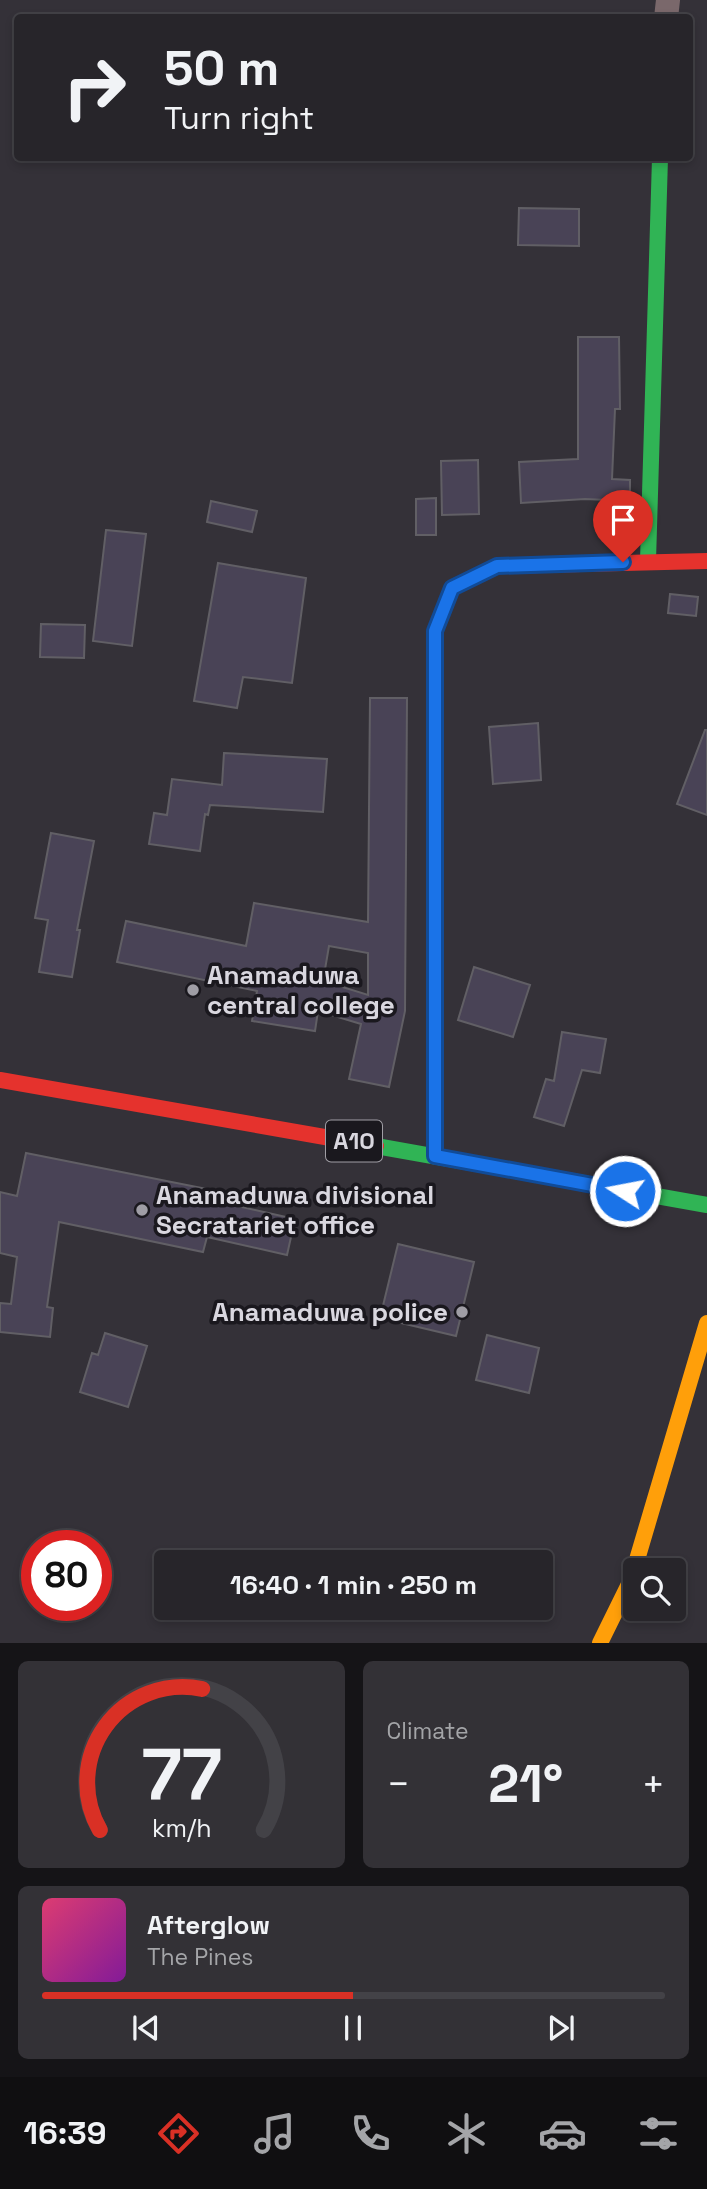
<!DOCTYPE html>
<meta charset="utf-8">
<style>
body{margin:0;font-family:"Space Grotesk",sans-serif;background:#333136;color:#f1f3f6;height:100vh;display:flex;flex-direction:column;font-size:26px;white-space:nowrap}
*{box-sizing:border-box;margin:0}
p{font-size:23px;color:#a4a5a8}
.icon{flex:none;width:38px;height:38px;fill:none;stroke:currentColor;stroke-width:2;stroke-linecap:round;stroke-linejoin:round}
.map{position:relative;height:1643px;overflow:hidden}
.sheet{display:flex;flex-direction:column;gap:18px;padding:18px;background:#151417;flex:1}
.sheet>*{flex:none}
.guide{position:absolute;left:14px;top:14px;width:679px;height:147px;border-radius:7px;box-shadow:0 4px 10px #0003,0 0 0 2px #434247;background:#27252a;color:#f1f3f6;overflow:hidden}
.tools{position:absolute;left:623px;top:1558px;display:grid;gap:14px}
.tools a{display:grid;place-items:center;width:63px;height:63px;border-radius:7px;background:#27252a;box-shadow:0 4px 10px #0003,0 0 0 2px #434247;font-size:35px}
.speed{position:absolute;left:21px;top:1530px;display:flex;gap:14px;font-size:35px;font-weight:700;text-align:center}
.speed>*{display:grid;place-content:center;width:91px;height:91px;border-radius:50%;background:#27252a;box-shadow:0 4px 10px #0003,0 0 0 2px #434247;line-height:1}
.speed .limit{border:10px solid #d22;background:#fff;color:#111}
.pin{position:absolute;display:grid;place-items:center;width:60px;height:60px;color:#fff;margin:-72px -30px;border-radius:50% 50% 50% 0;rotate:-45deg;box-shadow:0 0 7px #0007}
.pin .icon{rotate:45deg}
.me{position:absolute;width:77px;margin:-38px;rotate:281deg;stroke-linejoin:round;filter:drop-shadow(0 0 5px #0008)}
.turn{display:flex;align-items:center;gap:24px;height:147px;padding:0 35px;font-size:32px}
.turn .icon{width:91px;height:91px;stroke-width:2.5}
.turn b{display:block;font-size:49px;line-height:60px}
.big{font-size:52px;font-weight:600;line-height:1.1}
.sheet .card{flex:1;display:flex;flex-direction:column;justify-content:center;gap:10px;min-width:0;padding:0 24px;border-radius:10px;background:#333136}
.sheet .dial{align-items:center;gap:0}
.dial svg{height:182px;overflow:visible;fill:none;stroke:#434247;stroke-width:7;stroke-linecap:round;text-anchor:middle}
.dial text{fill:#f1f3f6;stroke:none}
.song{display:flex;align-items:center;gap:21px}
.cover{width:84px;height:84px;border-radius:10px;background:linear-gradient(135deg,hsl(340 70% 55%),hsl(290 70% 35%))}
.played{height:7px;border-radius:4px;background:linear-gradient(90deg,#d93025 50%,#434247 50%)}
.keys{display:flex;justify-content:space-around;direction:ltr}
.heat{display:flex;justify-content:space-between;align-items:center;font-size:38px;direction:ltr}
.sheet .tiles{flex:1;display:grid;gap:18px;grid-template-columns:1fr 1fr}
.card:last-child{grid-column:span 2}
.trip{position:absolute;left:154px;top:1550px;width:399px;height:70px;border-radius:7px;background:#27252a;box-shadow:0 4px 10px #0003,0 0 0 2px #434247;font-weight:600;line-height:70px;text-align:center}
.tabs{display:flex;height:112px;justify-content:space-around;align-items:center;background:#100f11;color:#a4a5a8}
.tabs .icon{width:49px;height:49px}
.tabs .current{color:#d93025}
.tabs b{font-size:32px;color:#f1f3f6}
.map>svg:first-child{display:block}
</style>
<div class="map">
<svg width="707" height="1643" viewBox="0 0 707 1643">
<rect width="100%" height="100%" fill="#343138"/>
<path fill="#494356" stroke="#615f65" stroke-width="2" fill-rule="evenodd" d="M519,208l60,1v37l-61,-1z
M578,337h41l1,72h-5l-3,70 18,1v21l-45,-2 -64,4 -2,-41 59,-3z
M478,460l1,54 -37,1 -1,-54z
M436,498v37h-20v-36z
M211,501l46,10 -5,21 -45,-10z
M106,530l40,4 -14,112 -39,-5z
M218,563l88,15 -14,105 -49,-6 -6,31 -43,-7z
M670,594l28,3 -2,19 -28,-3z
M41,624l44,1 -1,33 -44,-1z
M370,698h37l-2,313 -16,76 -40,-8 12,-55 -43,-13 -3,20 -63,-10 5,-30 -140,-29 9,-41 120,25 8,-43 114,19zM329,946l39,7v42l-45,-14z
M538,723l3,57 -48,4 -4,-57z
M705,730h2v85l-30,-11z
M224,753l103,6 -4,53 -113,-7 -2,10 -3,-1 -5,37 -51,-7 5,-31 13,2 5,-36 50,6z
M51,833l43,8 -17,89h3l-8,47 -33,-5 9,-52 -13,-2z
M474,967l56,18 -17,52 -55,-17z
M562,1032l44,7 -6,34 -18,-3 -18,56 -30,-9 12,-38 8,2z
M26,1153l191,38 -2,10 80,18 -8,36 -80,-18 -4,15 -144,-30 -12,85 6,1 -3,29 -50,-5v-29l11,1 6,-47 -17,-4v-61l17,4z
M398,1244l76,18 -18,74 -76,-18z
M105,1333l42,13 -19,61 -48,-15 12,-39 6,2z
M487,1335l52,13 -10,45 -53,-13z"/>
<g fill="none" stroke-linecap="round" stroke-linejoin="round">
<path stroke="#7a686b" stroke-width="24" d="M666,18l2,-18"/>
<path stroke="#30b455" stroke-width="16" d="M648,561l12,-403
M376,1146l331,59"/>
<path stroke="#ff9f0a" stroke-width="16" d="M435,1156v-525l11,-27
M600,1643l31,-63 76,-257"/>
<path stroke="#e5322d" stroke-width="16" d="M446,604l6,-16 45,-22 210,-5
M0,1080l376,66"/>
</g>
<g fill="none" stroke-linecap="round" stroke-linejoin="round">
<defs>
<path id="route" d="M623,562l-126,4 -45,22 -17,43v525l190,35"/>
</defs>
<use href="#route" stroke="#114b97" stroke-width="18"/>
<use href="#route" stroke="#1a73e8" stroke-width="12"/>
</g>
<g fill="#9f9da5" stroke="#1a181e" stroke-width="2.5">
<circle cx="193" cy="990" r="7"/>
<circle cx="142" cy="1210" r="7"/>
<circle cx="462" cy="1312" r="7"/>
</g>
<g text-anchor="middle" stroke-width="7" stroke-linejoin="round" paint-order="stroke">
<rect fill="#1a181e" stroke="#a09ea5" stroke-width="2" x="326" y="1120.5" width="56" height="41" rx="5"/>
<g font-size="24" font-weight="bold" fill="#d9d7df">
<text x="354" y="1149">A10</text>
</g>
<g font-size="26" font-weight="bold" fill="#d9d7df" stroke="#1a181e" text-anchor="start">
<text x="207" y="984">Anamaduwa<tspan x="207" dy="30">central college</tspan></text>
<text x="156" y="1204">Anamaduwa divisional<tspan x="156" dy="30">Secratariet office</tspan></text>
<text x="448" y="1321" text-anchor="end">Anamaduwa police</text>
</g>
</g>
</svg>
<div class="tools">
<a><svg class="icon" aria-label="search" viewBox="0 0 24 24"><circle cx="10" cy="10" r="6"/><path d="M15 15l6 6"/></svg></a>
</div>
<div class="speed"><div class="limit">80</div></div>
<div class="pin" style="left:623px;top:562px;background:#d93025"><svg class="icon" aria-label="arrive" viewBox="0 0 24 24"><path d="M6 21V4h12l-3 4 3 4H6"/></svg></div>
<svg class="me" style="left:625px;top:1191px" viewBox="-20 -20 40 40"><circle r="17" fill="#1a73e8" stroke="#fff" stroke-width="3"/><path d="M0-11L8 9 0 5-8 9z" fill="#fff"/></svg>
<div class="trip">16:40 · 1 min · 250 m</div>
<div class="guide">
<div class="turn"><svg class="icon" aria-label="right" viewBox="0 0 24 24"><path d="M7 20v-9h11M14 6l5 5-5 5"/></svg><div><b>50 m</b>Turn right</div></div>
</div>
</div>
<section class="sheet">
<div class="tiles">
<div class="card dial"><svg viewBox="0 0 100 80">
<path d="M14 69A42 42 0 1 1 86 69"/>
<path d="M14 69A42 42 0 0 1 59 7" stroke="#d93025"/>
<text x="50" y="56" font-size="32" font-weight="700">77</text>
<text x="50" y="72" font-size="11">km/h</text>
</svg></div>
<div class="card"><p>Climate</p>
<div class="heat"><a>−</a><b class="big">21°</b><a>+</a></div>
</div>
<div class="card">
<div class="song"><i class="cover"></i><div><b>Afterglow</b><p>The Pines</p></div></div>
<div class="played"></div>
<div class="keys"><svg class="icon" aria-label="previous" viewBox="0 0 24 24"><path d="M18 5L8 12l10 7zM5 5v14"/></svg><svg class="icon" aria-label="pause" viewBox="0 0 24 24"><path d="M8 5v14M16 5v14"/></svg><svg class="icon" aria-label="next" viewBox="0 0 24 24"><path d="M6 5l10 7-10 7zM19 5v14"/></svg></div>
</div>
</div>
</section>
<nav class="tabs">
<b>16:39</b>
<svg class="icon current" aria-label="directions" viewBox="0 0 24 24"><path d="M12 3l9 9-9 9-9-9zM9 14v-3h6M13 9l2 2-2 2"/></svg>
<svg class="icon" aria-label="music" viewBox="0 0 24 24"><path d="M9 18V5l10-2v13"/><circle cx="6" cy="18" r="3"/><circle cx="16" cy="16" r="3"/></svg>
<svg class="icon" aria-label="phone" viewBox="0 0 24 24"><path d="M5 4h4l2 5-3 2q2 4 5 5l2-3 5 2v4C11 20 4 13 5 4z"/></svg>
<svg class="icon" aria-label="climate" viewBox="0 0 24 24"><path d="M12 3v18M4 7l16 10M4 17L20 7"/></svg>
<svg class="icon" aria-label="car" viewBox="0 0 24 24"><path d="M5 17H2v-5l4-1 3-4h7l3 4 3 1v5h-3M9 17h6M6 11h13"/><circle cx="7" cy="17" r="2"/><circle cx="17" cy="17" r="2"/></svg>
<svg class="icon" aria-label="filters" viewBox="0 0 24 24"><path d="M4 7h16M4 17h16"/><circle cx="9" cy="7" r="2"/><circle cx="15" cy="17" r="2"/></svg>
</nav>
